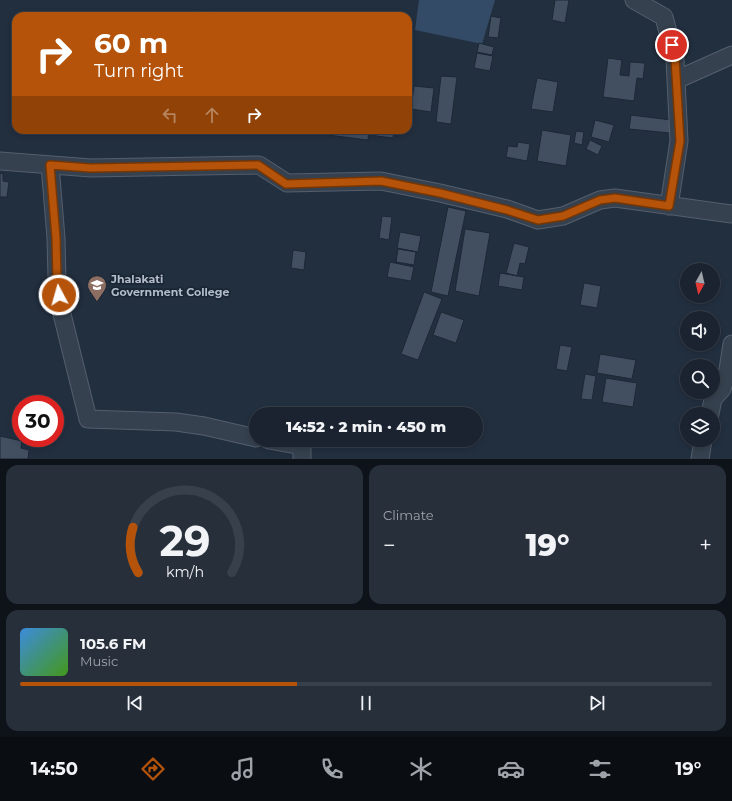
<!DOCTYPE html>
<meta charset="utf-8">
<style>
body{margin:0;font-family:Montserrat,sans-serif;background:#272f3b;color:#f1f3f6;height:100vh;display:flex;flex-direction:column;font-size:15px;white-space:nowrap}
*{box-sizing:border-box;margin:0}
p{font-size:13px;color:#9fa4aa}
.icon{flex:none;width:22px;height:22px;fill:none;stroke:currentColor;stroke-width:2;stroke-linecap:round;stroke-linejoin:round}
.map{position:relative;height:459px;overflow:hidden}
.panel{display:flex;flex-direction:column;gap:6px;padding:6px;background:#0e131a;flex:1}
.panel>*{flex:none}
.guide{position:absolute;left:12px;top:12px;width:400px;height:122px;border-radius:12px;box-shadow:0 2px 6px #0003,0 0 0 1px #38404b;background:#b45309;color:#fff;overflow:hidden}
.needle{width:26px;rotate:188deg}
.controls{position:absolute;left:680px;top:263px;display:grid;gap:8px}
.controls a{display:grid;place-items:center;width:40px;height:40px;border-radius:50%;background:#1a232f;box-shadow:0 2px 6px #0003,0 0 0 1px #38404b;font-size:20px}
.speed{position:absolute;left:12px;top:395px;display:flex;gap:8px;font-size:20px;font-weight:700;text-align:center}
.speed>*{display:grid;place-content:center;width:52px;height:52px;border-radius:50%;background:#1a232f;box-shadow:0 2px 6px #0003,0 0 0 1px #38404b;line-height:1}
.speed .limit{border:6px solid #d22;background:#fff;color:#111}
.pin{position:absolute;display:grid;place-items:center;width:34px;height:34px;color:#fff;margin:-17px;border:2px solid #fff;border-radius:50%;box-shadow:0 1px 4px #0007}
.me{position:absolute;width:44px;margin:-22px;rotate:354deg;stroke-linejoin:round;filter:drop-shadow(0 0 3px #0008)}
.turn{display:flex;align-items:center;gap:14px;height:84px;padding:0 16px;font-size:18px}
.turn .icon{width:52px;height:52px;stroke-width:2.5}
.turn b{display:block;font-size:28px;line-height:34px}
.lanes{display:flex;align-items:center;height:38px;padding:0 16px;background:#0003;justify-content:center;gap:20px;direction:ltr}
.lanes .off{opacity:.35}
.big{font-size:30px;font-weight:800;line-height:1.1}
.panel .tile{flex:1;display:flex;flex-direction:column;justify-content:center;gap:6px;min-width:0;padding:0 14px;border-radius:12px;background:#272f3b}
.panel .dial{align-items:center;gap:0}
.dial svg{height:104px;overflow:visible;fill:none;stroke:#38404b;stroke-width:7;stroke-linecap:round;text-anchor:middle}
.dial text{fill:#f1f3f6;stroke:none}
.song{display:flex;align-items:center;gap:12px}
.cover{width:48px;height:48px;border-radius:6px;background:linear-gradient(135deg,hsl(210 70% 55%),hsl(100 70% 35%))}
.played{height:4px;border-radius:2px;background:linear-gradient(90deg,#b45309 40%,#38404b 40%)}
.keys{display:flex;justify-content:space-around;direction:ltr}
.heat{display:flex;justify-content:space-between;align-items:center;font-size:22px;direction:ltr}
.panel .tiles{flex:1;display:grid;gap:6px;grid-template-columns:1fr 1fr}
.tile:last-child{grid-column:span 2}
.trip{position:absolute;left:249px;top:407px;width:234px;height:40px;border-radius:20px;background:#1a232f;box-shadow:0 2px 6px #0003,0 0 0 1px #38404b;font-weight:800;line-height:40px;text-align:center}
.menu{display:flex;height:64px;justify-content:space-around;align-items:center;background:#0a0e13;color:#9fa4aa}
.menu .icon{width:28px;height:28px}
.menu .selected{color:#b45309}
.menu b{font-size:18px;color:#f1f3f6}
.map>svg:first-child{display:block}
</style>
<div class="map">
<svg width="732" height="459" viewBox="0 0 732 459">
<rect width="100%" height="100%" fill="#222f3f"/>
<path fill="#344b67" d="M419,0h76l-13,44 -67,-14z"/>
<path fill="#414f61" stroke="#1d2836" d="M555,0h14l-4,23 -13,-3z
M196,10l20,2 -1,4h-19z
M491,16l10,2 -3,20 -10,-1z
M479,43l15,4 -2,8 -15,-3z
M477,53l16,3 -3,15 -16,-3z
M608,58l14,2 -2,15 9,1 1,-14 15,1 -2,16 -6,-1 -3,23 -31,-4z
M408,76l4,1 -4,34z
M441,76l16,1 -6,47 -15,-2z
M537,78l21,4 -5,30 -22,-3z
M414,86l20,2 -3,24 -20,-3z
M631,115l40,5 -1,13 -41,-4z
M595,120l19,5 -5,17 -18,-5z
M312,130h57l-1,10 -56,-7z
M377,130h17l-1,8 -17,-2z
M542,130l29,5 -5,31 -29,-5z
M576,131l8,1 -2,13 -8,-2z
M590,140l12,6 -4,9 -12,-6z
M518,142l12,2 -3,17 -21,-4 2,-11 9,1z
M0,173l3,1v7l6,1 -2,15h-7z
M448,207l18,4 -18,85 -17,-4z
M382,216l10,1 -3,23 -10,-2z
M465,229l25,4 -11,63 -24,-5z
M400,232l21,4 -3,16 -21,-4z
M514,243l15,4 -4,17 -5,-1 -3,13 -11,-3z
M398,249l18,3 -2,13 -18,-3z
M293,250l13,2 -2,18 -13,-2z
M390,262l24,5 -3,14 -24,-4z
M500,273l24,4 -2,13 -24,-4z
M584,283l17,3 -4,22 -17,-3z
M424,292l18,7 -24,61 -17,-6z
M441,312l23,8 -8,23 -23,-8z
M560,345l12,2 -5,24 -11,-2z
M600,354l36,6 -4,19 -35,-6z
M585,374l11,2 -4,24 -11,-1z
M606,378l31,5 -4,24 -31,-5z
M0,436l22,5 -1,7 8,2 -1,9h-28z"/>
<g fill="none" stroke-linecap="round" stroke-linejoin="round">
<defs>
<path id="minor" d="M634,0l30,17 11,42 4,82 -10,65
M676,80l56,-25
M0,161l91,7 168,-3 28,18 94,-2 59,12 67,16 31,11 25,-4 37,-16 15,-2 117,16
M50,165l6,73 1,41 4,31 27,109 88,3 28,4 52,12
M710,414l3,-15 9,-10 6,-19 4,-26
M269,440l33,6v13
M700,459l3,-19"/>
</defs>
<use href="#minor" stroke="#545f6d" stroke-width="19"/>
<use href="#minor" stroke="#36414f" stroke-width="17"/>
</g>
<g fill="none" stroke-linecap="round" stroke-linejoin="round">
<defs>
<path id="route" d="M59,295l-2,-16 -1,-41 -6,-73 41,3 167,-3 28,19 95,-3 59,12 67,17 31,10 25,-4 37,-16 15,-2 54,8 11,-65 -5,-83 -3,-13"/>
</defs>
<use href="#route" stroke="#753606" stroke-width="10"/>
<use href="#route" stroke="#b45309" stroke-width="7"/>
</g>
<defs>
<symbol id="university-pin" viewBox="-11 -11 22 30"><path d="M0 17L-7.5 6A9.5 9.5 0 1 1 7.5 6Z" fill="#8d6e63" stroke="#1b2634"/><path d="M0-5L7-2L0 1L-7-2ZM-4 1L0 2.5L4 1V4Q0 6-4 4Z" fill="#fff"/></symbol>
</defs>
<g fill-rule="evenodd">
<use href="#university-pin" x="86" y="274" width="22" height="30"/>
</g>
<g text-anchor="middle" stroke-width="3.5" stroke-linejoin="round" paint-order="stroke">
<g font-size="11" font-weight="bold" fill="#b2bcca" stroke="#1b2634" text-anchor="start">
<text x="111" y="283">Jhalakati<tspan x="111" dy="13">Government College</tspan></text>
</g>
</g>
</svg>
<div class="controls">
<a><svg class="needle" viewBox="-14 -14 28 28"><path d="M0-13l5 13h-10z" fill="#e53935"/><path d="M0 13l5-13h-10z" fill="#9fa4aa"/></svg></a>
<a><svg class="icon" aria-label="sound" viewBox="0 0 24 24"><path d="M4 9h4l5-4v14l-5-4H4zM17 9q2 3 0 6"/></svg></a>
<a><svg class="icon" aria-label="search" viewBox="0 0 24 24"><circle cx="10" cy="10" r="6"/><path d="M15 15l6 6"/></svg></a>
<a><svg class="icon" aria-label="layers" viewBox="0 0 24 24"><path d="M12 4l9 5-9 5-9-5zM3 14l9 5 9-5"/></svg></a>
</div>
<div class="speed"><div class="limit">30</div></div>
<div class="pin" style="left:672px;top:45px;background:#d93025"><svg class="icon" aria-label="arrive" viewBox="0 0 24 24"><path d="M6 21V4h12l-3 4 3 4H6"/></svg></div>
<svg class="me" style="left:59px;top:295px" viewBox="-20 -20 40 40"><circle r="17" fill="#b45309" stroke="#fff" stroke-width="3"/><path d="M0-11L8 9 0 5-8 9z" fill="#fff"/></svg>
<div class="trip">14:52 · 2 min · 450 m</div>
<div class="guide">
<div class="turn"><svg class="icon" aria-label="right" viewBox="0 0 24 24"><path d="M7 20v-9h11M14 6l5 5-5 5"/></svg><div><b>60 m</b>Turn right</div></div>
<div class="lanes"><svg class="icon off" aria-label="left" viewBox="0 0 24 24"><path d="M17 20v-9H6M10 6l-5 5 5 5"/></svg><svg class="icon off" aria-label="ahead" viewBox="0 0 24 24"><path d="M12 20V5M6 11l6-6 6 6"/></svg><svg class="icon" aria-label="right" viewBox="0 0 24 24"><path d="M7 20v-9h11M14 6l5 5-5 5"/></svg></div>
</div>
</div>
<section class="panel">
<div class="tiles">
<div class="tile dial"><svg viewBox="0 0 100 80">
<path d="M14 69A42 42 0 1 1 86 69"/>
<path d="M14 69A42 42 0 0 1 10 34" stroke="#b45309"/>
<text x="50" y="56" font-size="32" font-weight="700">29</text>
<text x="50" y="72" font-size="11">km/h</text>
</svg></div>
<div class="tile"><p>Climate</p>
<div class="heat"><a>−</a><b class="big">19°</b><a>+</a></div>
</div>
<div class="tile">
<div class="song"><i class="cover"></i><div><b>105.6 FM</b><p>Music</p></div></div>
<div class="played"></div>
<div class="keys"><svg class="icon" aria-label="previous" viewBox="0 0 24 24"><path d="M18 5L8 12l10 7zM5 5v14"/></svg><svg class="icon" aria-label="pause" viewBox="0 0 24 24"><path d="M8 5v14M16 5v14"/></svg><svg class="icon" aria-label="next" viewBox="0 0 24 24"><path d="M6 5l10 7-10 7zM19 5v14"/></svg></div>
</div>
</div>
</section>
<nav class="menu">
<b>14:50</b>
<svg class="icon selected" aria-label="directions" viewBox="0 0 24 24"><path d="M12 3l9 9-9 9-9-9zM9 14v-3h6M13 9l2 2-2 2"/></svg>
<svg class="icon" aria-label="music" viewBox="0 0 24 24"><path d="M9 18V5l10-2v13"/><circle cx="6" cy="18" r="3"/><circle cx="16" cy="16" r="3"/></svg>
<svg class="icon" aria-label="phone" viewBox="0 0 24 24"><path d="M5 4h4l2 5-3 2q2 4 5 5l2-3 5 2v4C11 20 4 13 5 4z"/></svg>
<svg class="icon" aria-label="climate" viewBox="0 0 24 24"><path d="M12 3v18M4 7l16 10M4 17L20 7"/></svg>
<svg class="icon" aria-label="car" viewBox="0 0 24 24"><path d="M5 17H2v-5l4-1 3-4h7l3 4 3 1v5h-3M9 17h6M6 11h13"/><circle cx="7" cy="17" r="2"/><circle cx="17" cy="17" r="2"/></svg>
<svg class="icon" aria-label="filters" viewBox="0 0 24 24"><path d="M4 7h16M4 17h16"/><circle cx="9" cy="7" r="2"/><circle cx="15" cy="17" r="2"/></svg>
<b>19°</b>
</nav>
